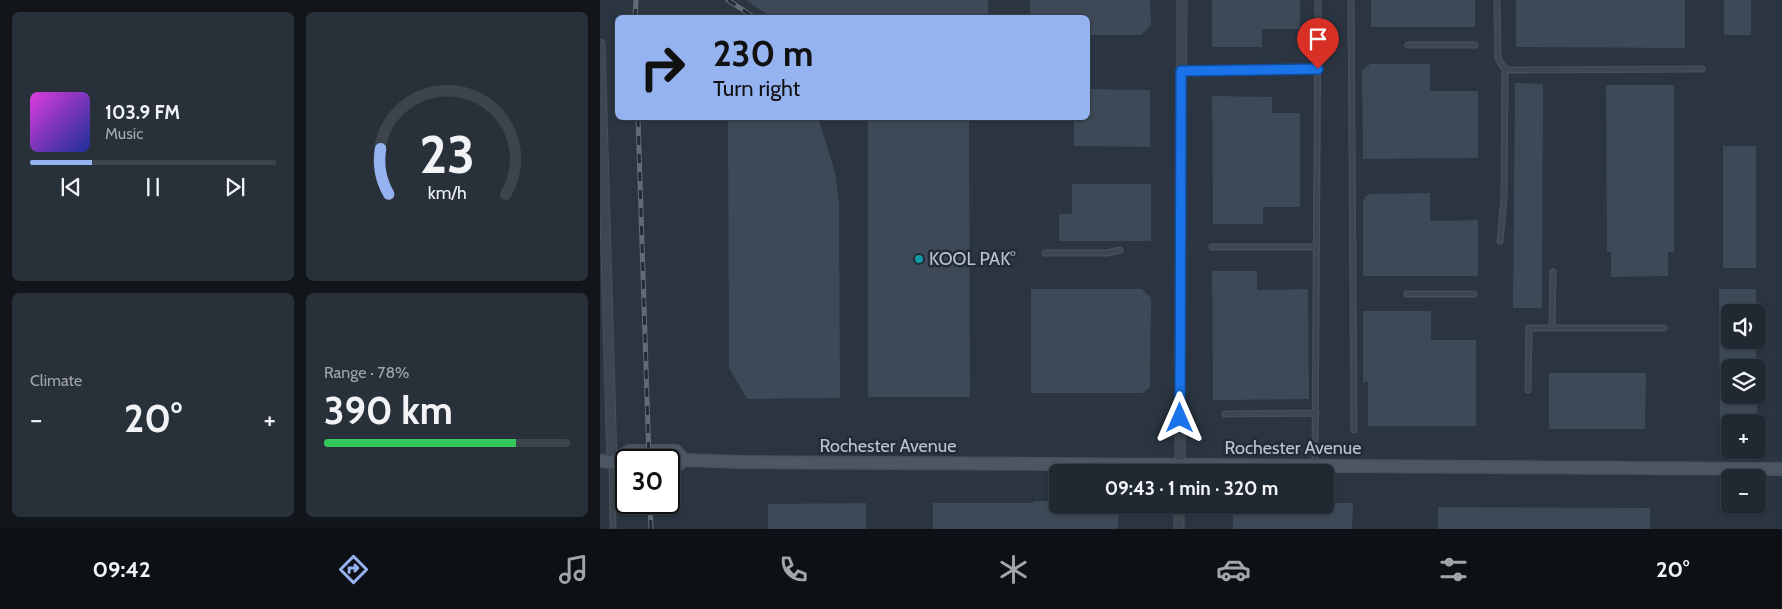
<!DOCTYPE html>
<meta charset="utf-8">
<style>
body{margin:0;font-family:Cabin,sans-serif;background:#283039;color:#f1f3f6;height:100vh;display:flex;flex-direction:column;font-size:19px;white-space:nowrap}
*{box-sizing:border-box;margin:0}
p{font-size:16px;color:#a2a6ab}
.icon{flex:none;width:28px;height:28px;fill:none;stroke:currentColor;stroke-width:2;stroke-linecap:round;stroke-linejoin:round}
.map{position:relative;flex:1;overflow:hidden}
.details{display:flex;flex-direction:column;gap:12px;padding:12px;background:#12161b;width:600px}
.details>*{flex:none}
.hud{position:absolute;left:15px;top:15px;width:475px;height:105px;border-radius:8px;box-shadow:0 1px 4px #0004,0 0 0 1px #3d444d;background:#95b2f1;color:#111;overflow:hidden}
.fabs{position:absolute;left:1121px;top:304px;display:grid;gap:10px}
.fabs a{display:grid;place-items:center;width:45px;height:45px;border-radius:8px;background:#202831;box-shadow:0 1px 4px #0004,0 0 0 1px #3d444d;font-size:25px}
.speed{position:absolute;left:15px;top:449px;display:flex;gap:10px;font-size:25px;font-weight:700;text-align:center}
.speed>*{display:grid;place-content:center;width:65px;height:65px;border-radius:50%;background:#202831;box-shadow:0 1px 4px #0004,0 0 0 1px #3d444d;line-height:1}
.speed .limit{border:2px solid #111;border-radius:8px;background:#fff;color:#111}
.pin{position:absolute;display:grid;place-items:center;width:42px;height:42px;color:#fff;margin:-51px -21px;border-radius:50% 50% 50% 0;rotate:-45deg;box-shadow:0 0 5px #0007}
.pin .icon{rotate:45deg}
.me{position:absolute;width:55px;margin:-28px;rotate:0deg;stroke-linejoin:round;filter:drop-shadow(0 0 4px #0008)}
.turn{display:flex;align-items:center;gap:18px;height:105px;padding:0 15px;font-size:22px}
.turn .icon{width:65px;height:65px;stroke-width:2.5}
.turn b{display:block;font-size:35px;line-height:42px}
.big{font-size:38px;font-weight:700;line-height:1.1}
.details .widget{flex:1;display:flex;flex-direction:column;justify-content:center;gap:8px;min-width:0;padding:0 18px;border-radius:8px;background:#283039}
.details .dial{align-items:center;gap:0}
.dial svg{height:130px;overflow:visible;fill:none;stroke:#3d444d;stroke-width:7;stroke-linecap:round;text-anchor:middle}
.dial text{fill:#f1f3f6;stroke:none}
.song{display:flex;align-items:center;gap:15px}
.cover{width:60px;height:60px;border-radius:8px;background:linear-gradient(135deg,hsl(300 70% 55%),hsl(230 70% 35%))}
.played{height:5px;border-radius:2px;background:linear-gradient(90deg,#95b2f1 25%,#3d444d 25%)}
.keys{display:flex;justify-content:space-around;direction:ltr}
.heat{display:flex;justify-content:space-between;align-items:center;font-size:28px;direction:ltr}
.charge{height:8px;border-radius:4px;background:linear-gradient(90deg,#34c759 78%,#3d444d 0)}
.details .tiles{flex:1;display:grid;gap:12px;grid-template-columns:repeat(2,1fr)}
.trip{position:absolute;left:449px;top:464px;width:285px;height:50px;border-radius:8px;background:#202831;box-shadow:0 1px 4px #0004,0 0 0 1px #3d444d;font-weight:700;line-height:50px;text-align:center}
.menu{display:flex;height:80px;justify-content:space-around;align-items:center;background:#0d1014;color:#a2a6ab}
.menu .icon{width:35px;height:35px}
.menu .on{color:#95b2f1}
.menu b{font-size:22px;color:#f1f3f6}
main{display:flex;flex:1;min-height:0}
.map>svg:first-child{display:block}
</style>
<main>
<section class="details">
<div class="tiles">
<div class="widget">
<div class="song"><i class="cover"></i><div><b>103.9 FM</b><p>Music</p></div></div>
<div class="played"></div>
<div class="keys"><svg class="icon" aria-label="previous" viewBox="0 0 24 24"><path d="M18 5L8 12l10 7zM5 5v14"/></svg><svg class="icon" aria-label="pause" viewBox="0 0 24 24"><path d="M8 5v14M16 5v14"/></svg><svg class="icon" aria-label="next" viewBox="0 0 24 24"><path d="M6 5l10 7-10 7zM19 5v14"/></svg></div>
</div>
<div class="widget dial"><svg viewBox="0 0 100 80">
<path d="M14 69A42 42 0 1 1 86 69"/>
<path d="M14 69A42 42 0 0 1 9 41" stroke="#95b2f1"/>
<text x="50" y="56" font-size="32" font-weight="700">23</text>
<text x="50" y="72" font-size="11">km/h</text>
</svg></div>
<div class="widget"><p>Climate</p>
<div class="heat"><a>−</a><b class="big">20°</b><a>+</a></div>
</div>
<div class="widget"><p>Range · 78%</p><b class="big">390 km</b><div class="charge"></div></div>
</div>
</section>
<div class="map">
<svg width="1182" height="529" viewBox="0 0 1182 529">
<rect width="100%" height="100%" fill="#2a3541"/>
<path fill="#3d4956" d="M146,0h242v18h-216z
M430,0h120l1,25 -10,10h-53v-17h-58z
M612,0h88v29h-38v18h-50z
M771,0h104v27h-104z
M916,0h169v48l-169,-1z
M1124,0h27v35h-27z
M769,64h61v27h48v67l-115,1 -1,-90h3v-3h4z
M915,83l28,1 -1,224h-29z
M1006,85h68v167h-6v24l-57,1v-25h-4z
M488,89l62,1v57l-76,-1v-28h14z
M612,96l60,1v16h28v94h-37v17h-50z
M128,118h90l1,3 16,51 4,32 1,194 -93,1 -18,-31z
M268,118h101l1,279h-102z
M1123,146h33v122h-33z
M472,184h79v57h-92v-27h13z
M830,193v28l48,-1v56h-115v-77h2v-3h3l1,-2z
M612,271h45v19l51,-1 1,110 -96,1z
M431,289h111l9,9 -1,89 -7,6h-112z
M1119,289h37v23h-26v28h26v28h-26v27h27v27h-27v8h-10z
M763,311h68v29h45v86h-108v-44h-5z
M949,373h97l-1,56h-96z
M433,501h25v4h61l-1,24h-185v-26h100z
M266,503v26h-98v-25z
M725,503h28l-1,26h-119v-24h92z
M838,507l212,1v21h-212z"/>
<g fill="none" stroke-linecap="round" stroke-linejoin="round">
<defs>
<path id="service" d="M751,0l3,430
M897,0l1,58 5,9 5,3 194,-1
M808,45h67
M582,71l136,-2
M900,241l4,-43 1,-130
M612,247h105
M445,253h62l13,-3
M807,294h67
M952,328l1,-56
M928,390l1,-62h135
M625,414l91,-1
M12,463l1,66
M715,465l3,-465"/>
<path id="minor" d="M0,44l12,418
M580,472l2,-472
M579,529v-24"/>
<path id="secondary" d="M0,461l12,1 14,5
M12,462l17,-11h47l8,9
M69,467h6l9,-7 58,2 1040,7"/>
</defs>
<use href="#service" stroke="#48505a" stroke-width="7"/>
<use href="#minor" stroke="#48505a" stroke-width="11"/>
<use href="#secondary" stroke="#48505a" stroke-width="14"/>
<use href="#service" stroke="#3e4751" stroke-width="4.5"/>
<use href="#minor" stroke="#3e4751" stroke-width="9"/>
<use href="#secondary" stroke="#4d5663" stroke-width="11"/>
<defs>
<path id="rail" d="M128,0l27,18
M35,18l1,-18
M38,118l11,342
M50,502l1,27"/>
</defs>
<use href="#rail" stroke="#616b77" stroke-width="5"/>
<use href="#rail" stroke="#232c36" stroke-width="3" stroke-dasharray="9" stroke-linecap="butt"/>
</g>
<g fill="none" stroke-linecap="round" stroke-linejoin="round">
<defs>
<path id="route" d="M580,418l1,-347 137,-2"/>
</defs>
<use href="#route" stroke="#114b97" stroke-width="12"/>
<use href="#route" stroke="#1a73e8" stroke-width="9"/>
</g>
<circle fill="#0f9aa8" stroke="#232c36" stroke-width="2" cx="319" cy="259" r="5"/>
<g text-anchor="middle" stroke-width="5" stroke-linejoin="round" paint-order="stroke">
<g font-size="18" fill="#bbc2cb" stroke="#232c36" text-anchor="start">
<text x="329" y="265">KOOL PAK°</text>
</g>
<g font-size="18" fill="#bbc2cb" stroke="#232c36">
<text x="288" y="452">Rochester Avenue</text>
<text x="693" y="454">Rochester Avenue</text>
</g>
</g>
</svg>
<div class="fabs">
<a><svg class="icon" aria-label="sound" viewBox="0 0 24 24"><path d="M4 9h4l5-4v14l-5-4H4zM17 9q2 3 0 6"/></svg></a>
<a><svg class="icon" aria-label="layers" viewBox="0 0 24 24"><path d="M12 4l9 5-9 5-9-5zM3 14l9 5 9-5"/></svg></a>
<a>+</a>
<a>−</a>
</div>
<div class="speed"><div class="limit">30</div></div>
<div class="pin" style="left:718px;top:69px;background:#d93025"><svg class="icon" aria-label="arrive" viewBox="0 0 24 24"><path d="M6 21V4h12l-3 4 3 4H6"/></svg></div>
<svg class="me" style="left:580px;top:418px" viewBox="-20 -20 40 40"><path d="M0-17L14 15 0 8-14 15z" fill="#1a73e8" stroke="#fff" stroke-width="4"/></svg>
<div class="trip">09:43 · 1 min · 320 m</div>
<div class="hud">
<div class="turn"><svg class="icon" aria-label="right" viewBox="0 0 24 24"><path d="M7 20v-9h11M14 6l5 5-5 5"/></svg><div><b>230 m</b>Turn right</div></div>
</div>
</div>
</main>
<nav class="menu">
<b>09:42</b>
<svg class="icon on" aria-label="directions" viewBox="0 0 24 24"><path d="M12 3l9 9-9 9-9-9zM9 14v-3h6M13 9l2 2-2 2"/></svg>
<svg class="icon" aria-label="music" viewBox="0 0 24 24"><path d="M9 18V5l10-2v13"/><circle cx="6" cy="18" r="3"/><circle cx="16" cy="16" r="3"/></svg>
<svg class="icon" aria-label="phone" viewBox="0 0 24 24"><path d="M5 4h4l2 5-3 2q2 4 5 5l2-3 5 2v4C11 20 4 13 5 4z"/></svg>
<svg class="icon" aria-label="climate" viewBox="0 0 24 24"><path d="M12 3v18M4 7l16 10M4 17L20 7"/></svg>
<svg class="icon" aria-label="car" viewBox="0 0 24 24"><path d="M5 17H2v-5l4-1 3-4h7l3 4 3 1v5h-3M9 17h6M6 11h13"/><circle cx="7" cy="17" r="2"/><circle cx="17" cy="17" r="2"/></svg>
<svg class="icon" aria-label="filters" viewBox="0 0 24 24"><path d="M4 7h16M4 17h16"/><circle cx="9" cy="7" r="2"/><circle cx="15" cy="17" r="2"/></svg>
<b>20°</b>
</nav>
